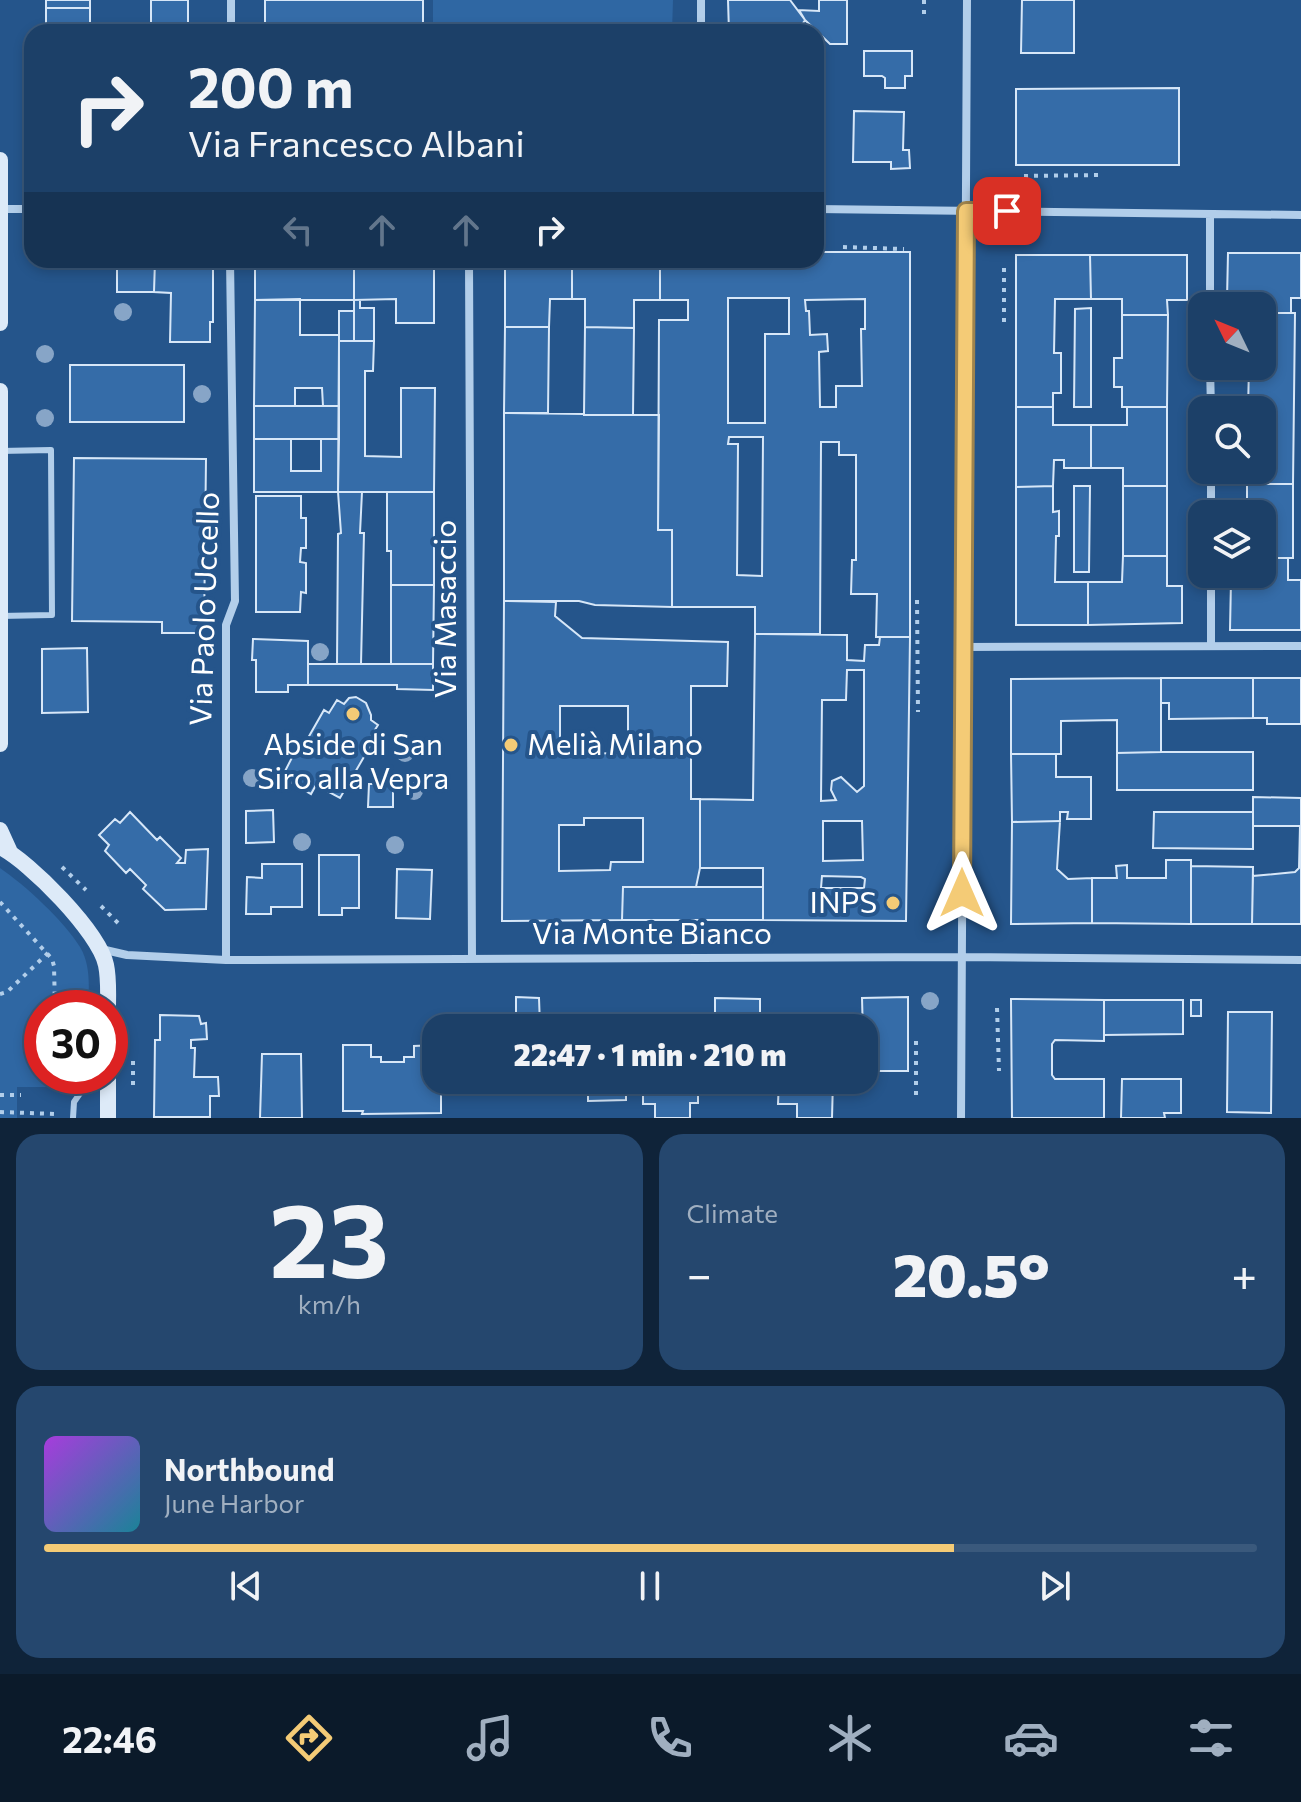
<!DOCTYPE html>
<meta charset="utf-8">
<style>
body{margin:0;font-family:Commissioner,sans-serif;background:#25476e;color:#f1f3f6;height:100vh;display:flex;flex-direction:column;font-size:30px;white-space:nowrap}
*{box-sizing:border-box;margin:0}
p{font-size:26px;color:#a0afc0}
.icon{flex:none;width:44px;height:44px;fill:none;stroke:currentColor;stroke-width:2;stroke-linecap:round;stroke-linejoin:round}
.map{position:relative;height:1118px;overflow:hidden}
.details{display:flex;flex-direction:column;gap:16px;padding:16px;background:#0f2339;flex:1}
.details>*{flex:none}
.top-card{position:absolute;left:24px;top:24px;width:800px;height:244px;border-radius:24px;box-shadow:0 4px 12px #0003,0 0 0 2px #3a597c;background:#1c4068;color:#f1f3f6;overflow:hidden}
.needle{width:52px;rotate:313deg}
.controls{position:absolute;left:1188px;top:292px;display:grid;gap:16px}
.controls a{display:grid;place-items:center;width:88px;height:88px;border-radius:16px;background:#1c4068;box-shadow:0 4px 12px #0003,0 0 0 2px #3a597c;font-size:40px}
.speed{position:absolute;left:24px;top:990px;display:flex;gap:16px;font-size:40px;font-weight:700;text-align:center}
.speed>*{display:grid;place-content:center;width:104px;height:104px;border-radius:50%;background:#1c4068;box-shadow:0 4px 12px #0003,0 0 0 2px #3a597c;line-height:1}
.speed .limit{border:12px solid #d22;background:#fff;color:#111}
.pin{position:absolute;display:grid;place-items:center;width:68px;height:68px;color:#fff;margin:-34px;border-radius:16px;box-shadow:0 4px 12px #0006}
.me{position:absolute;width:88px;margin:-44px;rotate:0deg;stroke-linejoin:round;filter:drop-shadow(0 0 6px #0008)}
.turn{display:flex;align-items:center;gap:28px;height:168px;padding:0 32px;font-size:36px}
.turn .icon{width:104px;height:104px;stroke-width:2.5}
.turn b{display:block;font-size:56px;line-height:68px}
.lanes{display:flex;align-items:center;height:76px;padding:0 32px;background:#0003;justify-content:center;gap:40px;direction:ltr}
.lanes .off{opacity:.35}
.big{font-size:60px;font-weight:800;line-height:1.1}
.details .card{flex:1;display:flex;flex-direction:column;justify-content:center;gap:12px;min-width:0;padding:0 28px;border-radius:24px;background:#25476e}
.details .dial{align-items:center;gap:0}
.dial b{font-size:104px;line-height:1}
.song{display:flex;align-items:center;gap:24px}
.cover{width:96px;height:96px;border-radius:12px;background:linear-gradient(135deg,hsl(280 70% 55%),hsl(190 70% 35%))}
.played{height:8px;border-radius:4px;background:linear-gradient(90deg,#f4cb76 75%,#3a597c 75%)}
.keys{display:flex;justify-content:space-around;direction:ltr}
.heat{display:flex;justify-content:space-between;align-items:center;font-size:44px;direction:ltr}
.details .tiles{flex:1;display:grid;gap:16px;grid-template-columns:1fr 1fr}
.card:last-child{grid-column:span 2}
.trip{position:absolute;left:422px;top:1014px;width:456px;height:80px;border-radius:24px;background:#1c4068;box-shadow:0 4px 12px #0003,0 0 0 2px #3a597c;font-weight:800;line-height:80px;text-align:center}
.tabs{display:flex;height:128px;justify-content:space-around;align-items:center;background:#0b1a2a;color:#a0afc0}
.tabs .icon{width:56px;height:56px}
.tabs .selected{color:#f4cb76}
.tabs b{font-size:36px;color:#f1f3f6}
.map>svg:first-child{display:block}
</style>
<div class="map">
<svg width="1301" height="1118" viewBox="0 0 1301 1118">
<rect width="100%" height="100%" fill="#25558b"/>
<path fill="#2f67a3" d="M433,0h240l-1,32h-239z
M0,868c25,17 64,53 80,79 11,18 9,41 8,61h-46v68h25l-5,11h-45v31h-17z"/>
<path fill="#356ca8" stroke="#d7e7f8" stroke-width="2" fill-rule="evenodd" d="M46,0h44v8h-44z
M151,0h37v32h-37z
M265,0h158v25h-100v7h-29v-5l-29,-1z
M728,0h62l15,20 -8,12h-68z
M819,0h28v44h-17l-25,-24 -6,-10 20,1z
M1022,0h52v53h-53z
M46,8h44v24h-44z
M864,51h48v25h-7v12h-20v-10l-3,-2h-18z
M1179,88v77h-163v-76z
M854,111l50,1 -1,38h6l1,18 -19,1v-7h-38z
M816,252h94v385h-34l1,-43h-26l1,-34h4v-105h-17v-13h-18l-1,192h-65v-27h-83v-77h-14l1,-210h29v-20h-28v-40h156zM728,298h61v36h-24v89h-37zM865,299v30h-4l1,57h-26v21h-16l-1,-55 9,-1 -1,-17 -17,1 -1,-24h-3l-1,-11zM729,437h34l-1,139 -25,-1 1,-131h-10z
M1228,253h73v45h-10v15h-29v-7h-10v-7h-25z
M1016,255h74l1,44h-36l-1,54h7v40h-8v14h-37z
M1090,255h97v45h-20l1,15h-46v-16h-31z
M117,260h38l-1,32h-37z
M155,260h58v62h-3v20h-40l1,-49 -17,-1z
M255,260h99v40h-99z
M354,260h80v63h-38v-24l-42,1z
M505,260h67v39h-22l-1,28h-44z
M572,260h88v40h-26v28l-49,-1v-28h-13z
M300,299v36h39v71h-16l-1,-18h-27v18h-41l1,-106z
M354,300h6v8h14v33h-20z
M1091,308v99h-17l1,-98z
M339,311h15v30h-15z
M1262,313h33l-2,171h-46l1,-14h14v-60h-14l1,-44h13z
M1122,315h46l-1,92h-45v-20h-8v-29h8z
M505,327h44l-1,86h-44z
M585,327l49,1 -1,87h-49z
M339,341h35l-1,30h-8v85l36,1v-69h34l-1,104h-96z
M70,365h114v57h-114z
M254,406h85v33h-85z
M1016,407h37v18h38v43h-27v-8h-10l-1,26 -37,1z
M1127,407h40v79h-44v-18h-32v-43h36z
M504,413l155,2 -1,115h14v77l-77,-2 -16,-4h-75z
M254,439h37v32h30v-32h18l-1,53h-84z
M74,458l132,1 -2,174h-42v-11l-90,-1z
M1247,484h46v74h-31v-44h-15z
M1053,486v26l6,-1v25h-3l-1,46h33v43h-72v-138z
M1074,486h16l-1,86h-15z
M1123,486h44v70h-44z
M338,492h24l-2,41h4l-3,131h-24l1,-130 3,-1z
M387,492h47v93h-43v-34h-4z
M256,496h45v22h5v30h-5l-1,14 6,1v30l-5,-1 -1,20h-44z
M1123,556h44v30h15v37l-94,2v-43h34z
M1262,558h26v22h13v50h-71l1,-50h21v-6h10z
M391,585h43l-1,79h-42z
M504,601l52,1 -1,14 27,22 146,4 -1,44h-36v113h9v69l-4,19h-73l-1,33 -120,1zM560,706h68v47l-68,1zM584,818h59v44h-32l-1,8 -51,1v-46h25z
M755,634l92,1v25l17,1 1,-16h14l1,-8h30l-4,284 -143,-1v-52h-63v-69l53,1zM847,670h17v116l-7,6 -16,-15 -9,4 -1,9 5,10 -15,1 1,-101h24zM823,821h39l1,39 -40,1zM822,876l39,1 4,2 -1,9h-43z
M253,639l55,2v44h-20v7h-32v-32h-4z
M87,648l1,64 -46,1v-64z
M308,664h125v26l-36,-1v-4h-89z
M1161,678v74l-44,1v-33l-56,1v33h-50v-75z
M1161,678h92v40l-84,1v-16h-8z
M1253,678h48v46h-34v-6h-14z
M356,697l10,6 5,12v5l7,5 -7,11 4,2 -35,60 -24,-13 -5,9 -29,-17 18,-35 4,3 20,-35 5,3 8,-13 7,4 5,-6z
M1161,752h92v38h-136v-37z
M1011,754h45v23h35v42h-24l1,-7h-8v9l-48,1z
M369,784h24v23h-25z
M1253,797l48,1v126h-49l1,-48 42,-4 4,-4 1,-42h-47z
M273,810l1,32 -28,1v-32z
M130,812l27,28 3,-3 21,21 -4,5h8l1,-13 22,-1 -2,60 -41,1 -22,-21 3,-4 -16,-16 -4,4 -21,-22 4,-6 -10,-10 16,-16 5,4z
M1154,812h99v37l-100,-1z
M1060,821l-3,48 11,10 24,-1v45l-81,1 1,-102z
M319,855h40v53h-17v7h-23z
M1166,860h25v64l-99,-1v-45h25l-1,-12 11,-1v13h39z
M262,864h40v43h-31v7h-25l1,-37 15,1z
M1191,866l62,1 -1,57h-61z
M397,869l35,1 -2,49 -34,-1z
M623,887h140v33h-141z
M516,997l23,1 1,28 14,-4v6h-38z
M908,997v74h-44l-2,-73z
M715,998l45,1v29h-45z
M1011,999l93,1v41l-49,-1 -3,4v31l3,4h49v39h-92z
M1104,1000h79v34l-79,1z
M1191,1000h10v16h-10z
M1228,1012h44l-1,101 -44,-1z
M160,1015l39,1 2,8 5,-1 1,16 -16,1v8h4l-1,29h24l1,19h-9v21h-56l1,-77h5z
M583,1017h46l-1,11h-45z
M343,1045h28v12h10v5h23v-5h10v-11l22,-1v35h7l-14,1v7h12v25l-79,1 1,-3h-20z
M262,1054h39l1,64h-42z
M1122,1079h59v34h-17l1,5h-44z
M482,1080h63l1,7 -48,1 1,-3 -17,-1z
M572,1080h54v20l-38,1v-10h-16z
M652,1080h46v23h-8v15h-35v-14h-12v-21l9,1z
M779,1080h54l-1,38h-35v-14h-19z"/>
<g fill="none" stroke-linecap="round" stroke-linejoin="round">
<path stroke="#b2ceea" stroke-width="4" stroke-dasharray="4 6" stroke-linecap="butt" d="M924,0v20
M28,172h4
M1024,176l79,-1
M843,247l61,2
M1004,322v-54
M917,600l1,112
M62,867l24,23
M0,902l52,57 2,7 1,42
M101,906l20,20
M0,994l7,-2 41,-39
M997,1008l2,63
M133,1061v29
M56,1076v18
M0,1095h21
M916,1095v-58
M0,1112l56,2"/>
<path stroke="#b2ceea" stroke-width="6" d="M0,616l52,-1 -1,-165 -51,1
M73,1118l1,-16 18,-26"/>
<path stroke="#b2ceea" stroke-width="8" d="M231,32v-32
M701,32v-32
M0,209h32
M816,209l485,6
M469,260l3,699
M1210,306v-92
M1210,366l1,44
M1211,470v44
M1211,574v71
M964,647l337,-1
M101,949l26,6 99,5 736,-3 339,3
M226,960v-335l9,-24 -5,-341
M961,1118l6,-1118"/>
<path stroke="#ddeaf8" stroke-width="16" d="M0,160v163
M0,391v353
M0,830l10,22
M0,847c30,15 99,85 106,118 3,14 2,29 2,43
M108,1076v42"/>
</g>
<g fill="#87a5c7">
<circle cx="123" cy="312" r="9"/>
<circle cx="45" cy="354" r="9"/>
<circle cx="202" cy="394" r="9"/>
<circle cx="45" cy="418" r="9"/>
<circle cx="320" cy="652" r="9"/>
<circle cx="405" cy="753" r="9"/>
<circle cx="252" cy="778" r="9"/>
<circle cx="414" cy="791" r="9"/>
<circle cx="302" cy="842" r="9"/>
<circle cx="395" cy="845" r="9"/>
<circle cx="930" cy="1001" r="9"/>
</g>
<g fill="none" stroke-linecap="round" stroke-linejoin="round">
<defs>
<path id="route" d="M962,893l4,-682h41"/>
</defs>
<use href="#route" stroke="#9f844d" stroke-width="20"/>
<use href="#route" stroke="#f4cb76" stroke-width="14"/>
</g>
<g fill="#f4cb76" stroke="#25558b" stroke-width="3">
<circle cx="353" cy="714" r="8"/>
<circle cx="511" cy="745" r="8"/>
<circle cx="893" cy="903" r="8"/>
</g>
<g text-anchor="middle" stroke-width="8" stroke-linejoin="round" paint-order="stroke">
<g font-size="30" fill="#fff" stroke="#25558b">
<text transform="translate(205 609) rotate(-88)" y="10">Via Paolo Uccello</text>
<text transform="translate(446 609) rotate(-90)" y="10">Via Masaccio</text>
<text x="652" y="944">Via Monte Bianco</text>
</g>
<g font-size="30" fill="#fff" stroke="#25558b">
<text x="353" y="755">Abside di San<tspan x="353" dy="34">Siro alla Vepra</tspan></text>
<text x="527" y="755" text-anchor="start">Melià Milano</text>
<text x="877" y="913" text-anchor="end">INPS</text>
</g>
</g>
</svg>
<div class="controls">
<a><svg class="needle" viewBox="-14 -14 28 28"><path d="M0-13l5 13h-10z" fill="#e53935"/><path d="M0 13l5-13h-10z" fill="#a0afc0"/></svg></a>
<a><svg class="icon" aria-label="search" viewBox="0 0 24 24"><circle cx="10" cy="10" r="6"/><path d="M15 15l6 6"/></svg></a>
<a><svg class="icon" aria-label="layers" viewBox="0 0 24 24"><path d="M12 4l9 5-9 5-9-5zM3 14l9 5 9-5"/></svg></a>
</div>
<div class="speed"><div class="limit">30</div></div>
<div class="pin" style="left:1007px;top:211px;background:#d93025"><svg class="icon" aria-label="arrive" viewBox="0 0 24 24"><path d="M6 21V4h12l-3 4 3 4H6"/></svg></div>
<svg class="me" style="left:962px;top:893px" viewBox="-20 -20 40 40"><path d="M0-17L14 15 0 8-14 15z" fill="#f4cb76" stroke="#fff" stroke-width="4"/></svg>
<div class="trip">22:47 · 1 min · 210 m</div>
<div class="top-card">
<div class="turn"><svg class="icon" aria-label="right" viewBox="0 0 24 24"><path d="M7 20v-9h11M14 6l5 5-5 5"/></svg><div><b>200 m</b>Via Francesco Albani</div></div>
<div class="lanes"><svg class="icon off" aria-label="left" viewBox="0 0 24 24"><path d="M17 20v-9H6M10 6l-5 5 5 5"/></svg><svg class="icon off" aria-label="ahead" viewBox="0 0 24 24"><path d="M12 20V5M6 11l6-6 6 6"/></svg><svg class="icon off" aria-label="ahead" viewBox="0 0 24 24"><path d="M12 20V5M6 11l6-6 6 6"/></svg><svg class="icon" aria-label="right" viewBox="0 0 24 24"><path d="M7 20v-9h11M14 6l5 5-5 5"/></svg></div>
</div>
</div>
<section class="details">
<div class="tiles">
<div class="card dial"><b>23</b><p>km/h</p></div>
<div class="card"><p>Climate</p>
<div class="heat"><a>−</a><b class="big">20.5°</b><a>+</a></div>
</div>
<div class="card">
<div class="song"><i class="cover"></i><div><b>Northbound</b><p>June Harbor</p></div></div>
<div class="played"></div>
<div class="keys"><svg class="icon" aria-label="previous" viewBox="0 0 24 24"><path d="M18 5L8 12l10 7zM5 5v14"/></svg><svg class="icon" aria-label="pause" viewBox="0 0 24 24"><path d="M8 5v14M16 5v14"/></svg><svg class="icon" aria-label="next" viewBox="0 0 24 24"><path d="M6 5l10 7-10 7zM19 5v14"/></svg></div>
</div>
</div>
</section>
<nav class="tabs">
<b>22:46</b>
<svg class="icon selected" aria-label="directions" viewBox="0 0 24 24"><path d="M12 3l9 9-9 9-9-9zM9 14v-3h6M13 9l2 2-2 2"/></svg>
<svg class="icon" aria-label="music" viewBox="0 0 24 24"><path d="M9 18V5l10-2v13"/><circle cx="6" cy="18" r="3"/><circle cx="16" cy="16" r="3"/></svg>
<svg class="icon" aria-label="phone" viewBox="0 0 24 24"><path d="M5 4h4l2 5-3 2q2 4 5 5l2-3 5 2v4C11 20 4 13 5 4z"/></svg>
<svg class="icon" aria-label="climate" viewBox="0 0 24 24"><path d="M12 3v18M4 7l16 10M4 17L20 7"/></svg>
<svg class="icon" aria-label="car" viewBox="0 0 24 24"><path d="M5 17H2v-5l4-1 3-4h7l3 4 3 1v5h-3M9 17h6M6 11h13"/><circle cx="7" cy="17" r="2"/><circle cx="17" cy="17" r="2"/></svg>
<svg class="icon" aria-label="filters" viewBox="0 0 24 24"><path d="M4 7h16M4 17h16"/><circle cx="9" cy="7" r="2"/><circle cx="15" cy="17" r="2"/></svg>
</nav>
